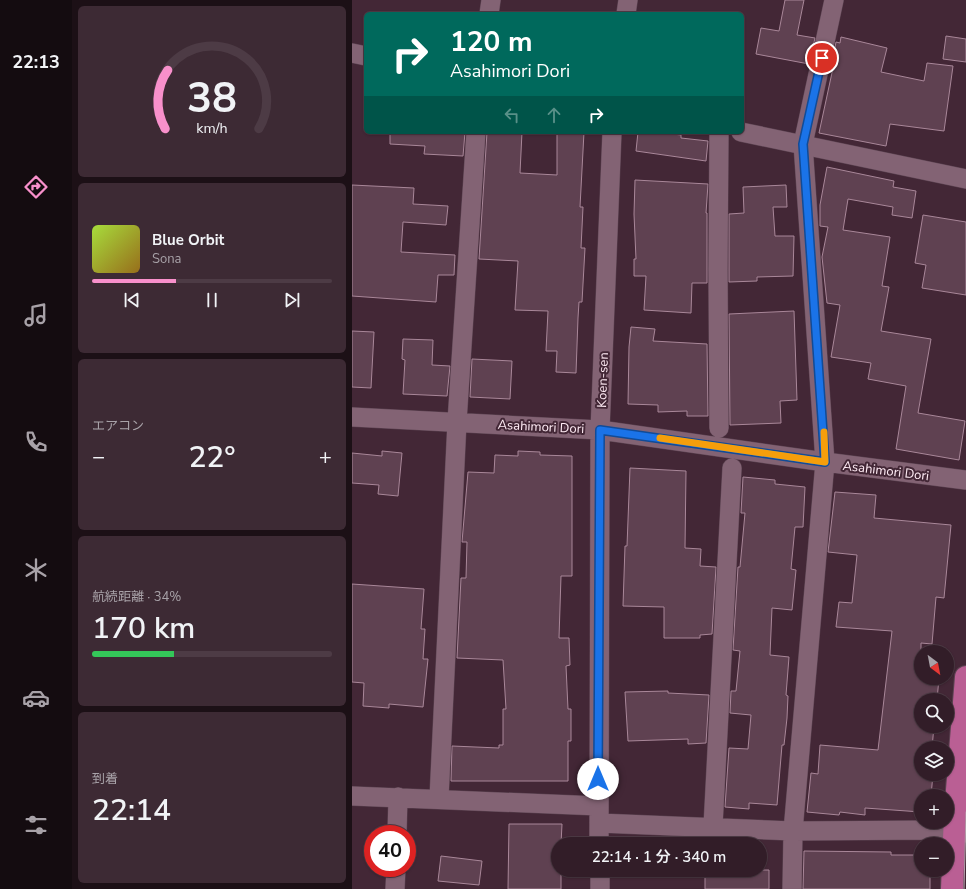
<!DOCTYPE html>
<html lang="ja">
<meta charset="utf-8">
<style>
body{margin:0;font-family:"Nunito Sans","Noto Sans JP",sans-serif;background:#3d2a34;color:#f1f3f6;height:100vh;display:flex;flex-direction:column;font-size:15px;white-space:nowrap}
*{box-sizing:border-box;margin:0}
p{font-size:13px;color:#a8a2a8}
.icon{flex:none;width:22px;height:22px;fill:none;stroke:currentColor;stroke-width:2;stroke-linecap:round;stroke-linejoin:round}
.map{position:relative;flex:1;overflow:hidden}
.sheet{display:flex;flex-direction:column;gap:6px;padding:6px;background:#1c1016;width:280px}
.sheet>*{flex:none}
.guide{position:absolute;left:12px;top:12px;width:380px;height:122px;border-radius:6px;box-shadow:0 1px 3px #0004,0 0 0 1px #4d3b45;background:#00695c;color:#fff;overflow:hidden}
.needle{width:26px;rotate:148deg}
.controls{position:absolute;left:562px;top:645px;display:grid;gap:8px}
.controls a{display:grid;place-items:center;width:40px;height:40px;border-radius:50%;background:#321d28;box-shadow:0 1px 3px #0004,0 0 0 1px #4d3b45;font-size:20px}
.speed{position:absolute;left:12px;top:825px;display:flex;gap:8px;font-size:20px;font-weight:700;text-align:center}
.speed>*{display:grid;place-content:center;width:52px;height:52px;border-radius:50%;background:#321d28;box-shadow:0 1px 3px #0004,0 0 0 1px #4d3b45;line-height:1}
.speed .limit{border:6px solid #d22;background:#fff;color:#111}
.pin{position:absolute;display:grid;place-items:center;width:34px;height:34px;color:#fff;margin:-17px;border:2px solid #fff;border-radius:50%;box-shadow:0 1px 4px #0007}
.me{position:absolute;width:44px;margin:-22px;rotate:0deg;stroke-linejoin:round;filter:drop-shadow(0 0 3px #0008)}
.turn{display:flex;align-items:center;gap:14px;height:84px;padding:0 20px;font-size:18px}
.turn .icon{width:52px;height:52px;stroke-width:2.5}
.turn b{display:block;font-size:28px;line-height:34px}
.lanes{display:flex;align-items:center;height:38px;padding:0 20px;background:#0003;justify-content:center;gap:20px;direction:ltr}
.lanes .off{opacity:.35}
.big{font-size:30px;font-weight:600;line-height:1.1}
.sheet .card{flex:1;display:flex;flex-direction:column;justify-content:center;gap:6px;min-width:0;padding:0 14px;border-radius:6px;background:#3d2a34}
.sheet .dial{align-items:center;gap:0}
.dial svg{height:104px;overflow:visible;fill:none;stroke:#4d3b45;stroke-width:7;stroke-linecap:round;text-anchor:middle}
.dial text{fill:#f1f3f6;stroke:none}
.song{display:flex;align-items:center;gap:12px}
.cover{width:48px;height:48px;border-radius:6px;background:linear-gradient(135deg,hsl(80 70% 55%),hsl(40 70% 35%))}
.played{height:4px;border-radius:2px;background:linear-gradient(90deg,#f890cb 35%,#4d3b45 35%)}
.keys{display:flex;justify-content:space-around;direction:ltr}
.heat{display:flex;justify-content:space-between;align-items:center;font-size:22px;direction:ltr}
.charge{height:6px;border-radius:3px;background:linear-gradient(90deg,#34c759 34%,#4d3b45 0)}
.trip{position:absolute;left:199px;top:837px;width:216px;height:40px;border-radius:20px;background:#321d28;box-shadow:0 1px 3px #0004,0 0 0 1px #4d3b45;font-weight:600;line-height:40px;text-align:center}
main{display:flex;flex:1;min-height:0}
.dock{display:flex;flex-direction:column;width:72px;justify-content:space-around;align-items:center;background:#140c10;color:#a8a2a8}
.dock .icon{width:28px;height:28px}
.dock .current{color:#f890cb}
.dock b{font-size:18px;color:#f1f3f6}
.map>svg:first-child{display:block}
</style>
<main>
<nav class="dock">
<b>22:13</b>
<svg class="icon current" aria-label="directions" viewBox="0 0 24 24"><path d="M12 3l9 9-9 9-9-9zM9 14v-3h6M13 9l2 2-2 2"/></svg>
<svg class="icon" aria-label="music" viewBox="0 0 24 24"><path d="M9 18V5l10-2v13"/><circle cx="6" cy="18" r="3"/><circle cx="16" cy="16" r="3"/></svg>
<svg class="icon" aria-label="phone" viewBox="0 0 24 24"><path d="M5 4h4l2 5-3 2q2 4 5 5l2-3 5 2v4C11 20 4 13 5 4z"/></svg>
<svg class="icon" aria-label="climate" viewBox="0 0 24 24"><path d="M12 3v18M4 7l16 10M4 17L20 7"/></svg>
<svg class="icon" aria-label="car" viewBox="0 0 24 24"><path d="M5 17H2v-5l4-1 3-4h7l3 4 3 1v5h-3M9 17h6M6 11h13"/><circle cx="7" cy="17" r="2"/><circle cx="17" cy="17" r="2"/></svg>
<svg class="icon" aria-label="filters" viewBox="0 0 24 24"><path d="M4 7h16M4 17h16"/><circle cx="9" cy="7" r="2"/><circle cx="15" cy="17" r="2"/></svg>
</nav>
<section class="sheet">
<div class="card dial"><svg viewBox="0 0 100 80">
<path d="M14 69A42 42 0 1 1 86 69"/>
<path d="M14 69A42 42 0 0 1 16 24" stroke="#f890cb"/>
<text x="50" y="56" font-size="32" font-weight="700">38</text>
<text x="50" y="72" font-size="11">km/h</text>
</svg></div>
<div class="card">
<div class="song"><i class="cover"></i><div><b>Blue Orbit</b><p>Sona</p></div></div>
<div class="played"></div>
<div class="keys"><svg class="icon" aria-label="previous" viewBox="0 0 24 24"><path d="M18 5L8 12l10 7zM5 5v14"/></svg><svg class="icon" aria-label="pause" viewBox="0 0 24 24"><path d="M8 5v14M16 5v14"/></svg><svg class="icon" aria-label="next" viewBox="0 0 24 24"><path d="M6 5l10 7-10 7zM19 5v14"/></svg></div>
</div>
<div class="card"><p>エアコン</p>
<div class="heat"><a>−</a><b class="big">22°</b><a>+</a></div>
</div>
<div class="card"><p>航続距離 · 34%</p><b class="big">170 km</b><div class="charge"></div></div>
<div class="card"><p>到着</p><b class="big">22:14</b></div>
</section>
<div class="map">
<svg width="614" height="889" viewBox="0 0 614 889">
<rect width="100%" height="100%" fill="#432736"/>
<path fill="#5f4151" stroke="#a98799" d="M433,0h19l-7,35 18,3 -6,26 -53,-10 5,-26 18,3z
M594,36l20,3v23l-23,-3z
M489,37l46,11 -6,24 43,9 3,-18 26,3 -9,65 -54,-7 -4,22 -67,-13 14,-65h-2l5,-26 4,1z
M38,132h75l-2,24 -39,-2 1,-8 -35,-2z
M135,132h35l-2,41 37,2v-43h27l-4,75h3l-2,41h4l-3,54h-3l-1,16 -2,55 -20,-1 1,-21h-11l2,-40 -33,-1 3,-49 -39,-2z
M286,132h18l25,3v3l27,3 -2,20 -70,-10z
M475,167l67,14 -1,6 23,4 -4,27 -20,-3 1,-8 -45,-8 -5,31 47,7 -8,49 7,1 -8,44 50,8 -13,74 47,8 -6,39 -63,-11 10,-63 -38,-7 3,-16 -40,-6 9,-52 -13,-2 -5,-46 6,-30 -8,-1v-21z
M283,180l73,4 -2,29h1v70h-15l-1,30 -47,-3 2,-34h-12v-17h2l-2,-45z
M0,185l62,3 -1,16 35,2 -2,19 -43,-3 -2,30 54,3 -1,20h-16l-2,27 -84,-6z
M434,185l1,22h-14l2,29h19l-1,40 -36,1v4l-28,1v-68l15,-1 -1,-26z
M571,215l43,7v73l-44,-7 4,-23 -11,-2z
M442,311l3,89 -17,1 1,22 -51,2 -1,-111z
M279,327l24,2 -2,12 54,3 1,72h-21v-5l-29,1v-7l-30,-1 1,-57z
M0,331l22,1 -3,56 -19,-1z
M51,339l30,1 -1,25 18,1 -3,30 -44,-2 2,-34 -3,-1z
M120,359l40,2 -2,38 -40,-2z
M30,451l20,2 -4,43 -20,-2 1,-9 -27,-2v-30l30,3z
M166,451l22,1v3l32,1v120h-11l-2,62h10l1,27 -4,1 2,43h3v32h-3v40h-117l1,-35 47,2v-3h4v-36h3l-3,-49 -46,-2 4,-80h5l1,-36h-5l6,-70 26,1 1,-18 23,1z
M278,468l56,3 -1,77 16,1 -1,17 16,1 -4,67 -12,1v3h-36v-31l-41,-1 2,-60h2z
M391,477l32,3v4l30,3 -2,40h-8l-4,42 5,1 -4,40 -20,-2 -2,47 19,2 -3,38 2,1 -1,22 -3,27h-2l-5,60 -28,-2v6l-24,-2 4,-59 19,1 3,-34 -21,-2 1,-22h5l4,-40 -7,-1 5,-83h2l5,-54h-4z
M483,492l41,3 -2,23 77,7 -7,73 -8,-1 -4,47 -11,-1v35h18l-2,22h-16v26h13l-2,22h-11v26h12l-2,22h-10v16l-56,-4v7l-25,-3 -1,3 -32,-3 4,-39 7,1 2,-29 58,5 14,-119 -56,-4 3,-25 13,1 5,-48 -29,-3z
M0,584l72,5 -3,40h4l-2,30h5l-5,48 -34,-3v4l-26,-2 1,-23 -12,-1z
M316,691v2l41,2 -3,48 -18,1v-5l-60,2 -3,-49z
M157,824h53l-1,20h-3v26h3v19h-53z
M452,851l87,1v3h30v15h9v19h-127z
M89,856l41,5 -3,24 -41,-4z
M353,870h64v19h-64z"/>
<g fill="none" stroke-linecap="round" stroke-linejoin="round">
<defs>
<path id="minor" d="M137,14l2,-14
M274,14l2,-14
M0,53l14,3
M367,132l-1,138 1,158
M389,132l225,47
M0,417l248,13 225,32 141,18
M0,796l247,10
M87,798l18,-376 19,-290
M247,823l194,8 141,-1 32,3
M361,826l19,-358
M45,834l1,-37
M247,844l1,-414 12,-298
M248,870v19
M43,889l1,-21
M440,889l1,-58 32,-369 -22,-318 31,-144"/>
<path id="highway" d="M600,889l3,-74 11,-138"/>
</defs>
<use href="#minor" stroke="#5c4452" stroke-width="20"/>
<use href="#highway" stroke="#5c4452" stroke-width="24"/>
<use href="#minor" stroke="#836374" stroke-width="19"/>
<use href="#highway" stroke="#ba5f94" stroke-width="22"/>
<path stroke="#b59eaa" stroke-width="1" d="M612,889l2,-77"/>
</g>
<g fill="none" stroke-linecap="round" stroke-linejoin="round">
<defs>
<path id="route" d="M246,779l2,-349 225,32 -22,-318 19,-86"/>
</defs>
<use href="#route" stroke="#114b97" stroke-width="10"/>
<use href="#route" stroke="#1a73e8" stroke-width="7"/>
<path stroke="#f59e0b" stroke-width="7" d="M308,438l165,24 -1,-30"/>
</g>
<g text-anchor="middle" stroke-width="4" stroke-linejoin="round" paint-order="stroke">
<g font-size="13" fill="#ffecf5" stroke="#432736">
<text transform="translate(250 380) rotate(-88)" y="5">Koen-sen</text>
<text transform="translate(189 426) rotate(3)" y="5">Asahimori Dori</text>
<text transform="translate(534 470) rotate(7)" y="5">Asahimori Dori</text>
</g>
</g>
</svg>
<div class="controls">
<a><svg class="needle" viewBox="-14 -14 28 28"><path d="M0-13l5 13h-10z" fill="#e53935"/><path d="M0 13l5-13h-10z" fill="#a8a2a8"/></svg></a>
<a><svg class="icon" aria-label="search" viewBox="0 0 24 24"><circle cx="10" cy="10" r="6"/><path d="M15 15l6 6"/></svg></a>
<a><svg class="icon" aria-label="layers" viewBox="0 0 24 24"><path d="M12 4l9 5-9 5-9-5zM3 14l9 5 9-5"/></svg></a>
<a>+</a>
<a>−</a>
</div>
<div class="speed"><div class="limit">40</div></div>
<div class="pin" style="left:470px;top:58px;background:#d93025"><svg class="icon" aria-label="arrive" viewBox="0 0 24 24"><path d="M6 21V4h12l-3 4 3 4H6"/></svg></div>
<svg class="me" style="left:246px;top:779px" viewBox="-20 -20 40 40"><circle r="19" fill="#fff"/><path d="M0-13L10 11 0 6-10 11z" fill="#1a73e8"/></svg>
<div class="trip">22:14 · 1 分 · 340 m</div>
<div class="guide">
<div class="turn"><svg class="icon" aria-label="right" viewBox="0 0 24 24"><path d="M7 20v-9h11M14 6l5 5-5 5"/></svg><div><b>120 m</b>Asahimori Dori</div></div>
<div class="lanes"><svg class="icon off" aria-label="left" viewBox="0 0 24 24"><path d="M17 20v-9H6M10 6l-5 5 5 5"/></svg><svg class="icon off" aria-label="ahead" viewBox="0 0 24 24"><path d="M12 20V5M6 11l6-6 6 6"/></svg><svg class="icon" aria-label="right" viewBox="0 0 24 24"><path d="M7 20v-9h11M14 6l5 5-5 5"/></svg></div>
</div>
</div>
</main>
